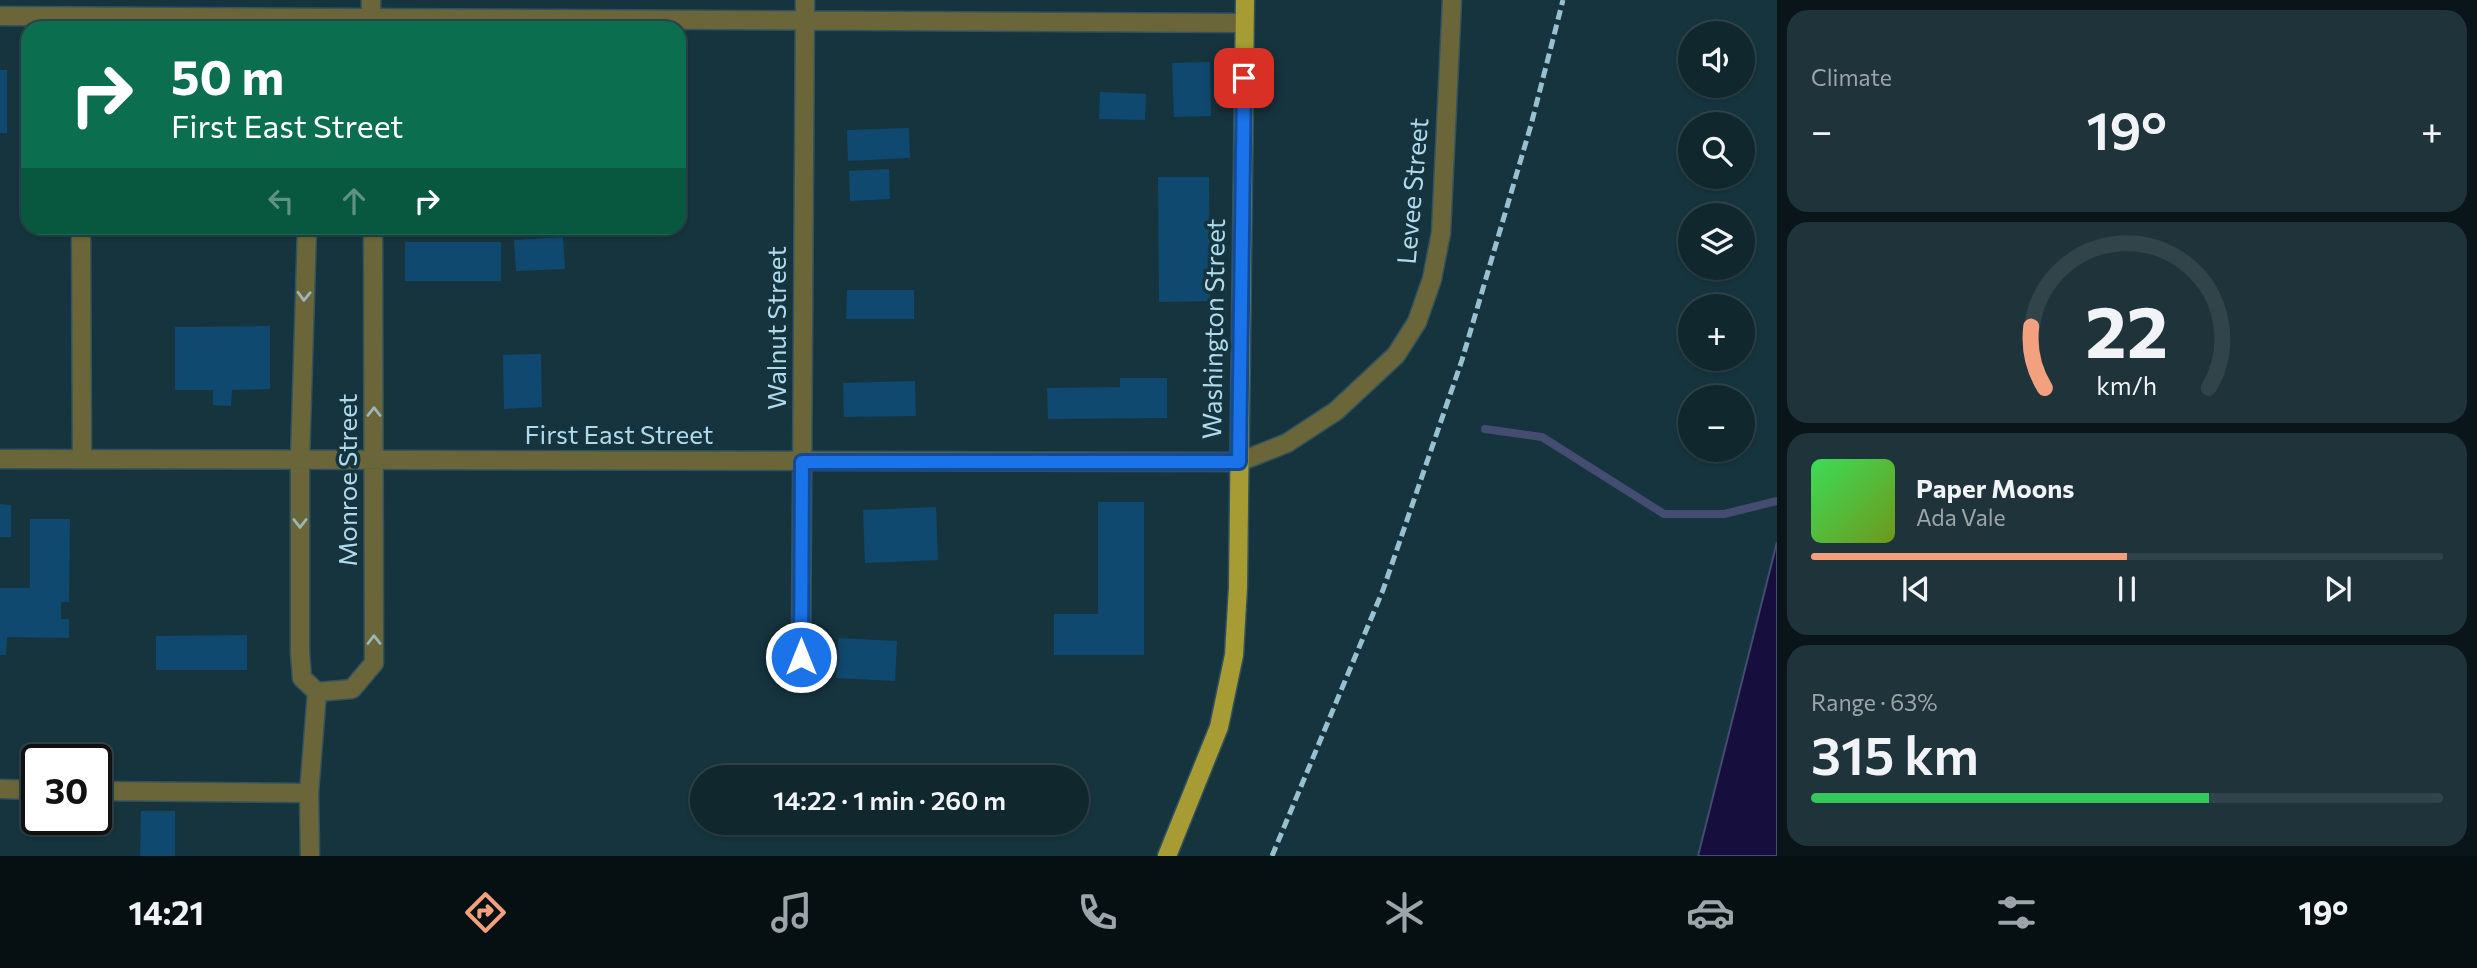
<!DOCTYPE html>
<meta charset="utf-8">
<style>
body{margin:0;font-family:Commissioner,sans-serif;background:#1e333a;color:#f1f3f6;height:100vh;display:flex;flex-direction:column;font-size:26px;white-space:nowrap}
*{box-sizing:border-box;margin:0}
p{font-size:23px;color:#9ca5aa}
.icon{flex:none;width:38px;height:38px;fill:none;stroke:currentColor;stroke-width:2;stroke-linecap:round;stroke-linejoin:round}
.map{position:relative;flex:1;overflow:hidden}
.details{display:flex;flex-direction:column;gap:10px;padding:10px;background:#091519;width:700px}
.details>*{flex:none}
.banner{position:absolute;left:21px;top:21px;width:665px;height:214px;border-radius:21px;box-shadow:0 2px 5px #0004,0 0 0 2px #30444a;background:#0b6e4f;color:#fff;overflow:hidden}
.tools{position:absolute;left:1678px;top:21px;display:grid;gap:14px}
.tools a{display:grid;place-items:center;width:77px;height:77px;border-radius:50%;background:#10272e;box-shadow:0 2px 5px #0004,0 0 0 2px #30444a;font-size:35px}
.speed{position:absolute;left:21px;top:744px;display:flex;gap:14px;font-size:35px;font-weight:700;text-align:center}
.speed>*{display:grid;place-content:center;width:91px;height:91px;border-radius:50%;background:#10272e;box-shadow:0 2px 5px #0004,0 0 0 2px #30444a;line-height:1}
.speed .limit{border:4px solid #111;border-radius:10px;background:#fff;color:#111}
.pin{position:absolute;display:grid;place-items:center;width:60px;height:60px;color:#fff;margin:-30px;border-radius:14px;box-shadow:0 4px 10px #0006}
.me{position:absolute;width:77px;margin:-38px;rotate:0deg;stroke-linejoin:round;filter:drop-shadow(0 0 5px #0008)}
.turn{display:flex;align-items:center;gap:24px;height:147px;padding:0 35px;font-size:32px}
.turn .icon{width:91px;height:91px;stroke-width:2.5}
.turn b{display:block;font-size:49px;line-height:60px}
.lanes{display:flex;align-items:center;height:66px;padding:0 35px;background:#0003;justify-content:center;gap:35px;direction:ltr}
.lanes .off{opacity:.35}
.big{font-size:52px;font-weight:600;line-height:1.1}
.details .tile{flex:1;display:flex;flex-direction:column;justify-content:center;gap:10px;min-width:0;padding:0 24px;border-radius:21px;background:#1e333a}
.details .dial{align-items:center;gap:0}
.dial svg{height:182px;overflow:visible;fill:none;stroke:#30444a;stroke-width:7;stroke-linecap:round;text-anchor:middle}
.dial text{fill:#f1f3f6;stroke:none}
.song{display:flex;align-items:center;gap:21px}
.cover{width:84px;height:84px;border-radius:10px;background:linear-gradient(135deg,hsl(130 70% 55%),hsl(80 70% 35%))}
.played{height:7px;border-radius:4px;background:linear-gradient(90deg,#f2a07e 50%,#30444a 50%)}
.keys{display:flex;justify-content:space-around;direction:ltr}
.heat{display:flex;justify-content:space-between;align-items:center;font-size:38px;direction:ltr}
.charge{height:10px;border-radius:5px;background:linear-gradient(90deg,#34c759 63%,#30444a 0)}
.trip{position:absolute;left:690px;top:765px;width:399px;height:70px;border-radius:35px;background:#10272e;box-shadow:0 2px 5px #0004,0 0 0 2px #30444a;font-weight:600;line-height:70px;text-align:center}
.tab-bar{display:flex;height:112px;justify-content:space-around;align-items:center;background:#061012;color:#9ca5aa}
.tab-bar .icon{width:49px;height:49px}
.tab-bar .selected{color:#f2a07e}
.tab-bar b{font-size:32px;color:#f1f3f6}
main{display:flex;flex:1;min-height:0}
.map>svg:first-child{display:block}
</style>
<main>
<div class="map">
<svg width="1777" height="856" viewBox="0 0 1777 856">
<rect width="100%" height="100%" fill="#16343e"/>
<path fill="#160f3e" stroke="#444c72" stroke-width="2" d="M1777,542v314h-79z"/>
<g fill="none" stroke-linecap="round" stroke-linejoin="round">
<path stroke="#444c72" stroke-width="8" d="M1485,429l57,8 122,77h60l53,-13"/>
</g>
<path fill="#10496f" d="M1210,62l1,54 -37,1 -2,-54z
M0,70h7v63h-7z
M1100,92l46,2 -1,26 -46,-1z
M909,128l1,30 -62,3 -1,-31z
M889,169l1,30 -40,2 -1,-30z
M1158,177h51l1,124 -51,1z
M563,237l2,32 -49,2 -2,-31z
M405,242h96v39h-96z
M847,290h67v29h-68z
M270,326v63l-38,1 -1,16 -18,-1v-15h-38v-63z
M541,354l1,53 -38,2 -1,-54z
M1120,378h47v40l-119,1 -1,-31 73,-1z
M915,381l1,35 -72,1 -1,-34z
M1098,502h46v153h-90v-41h44z
M0,504l11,1v32h-11z
M936,507l2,53 -73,3 -2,-53z
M30,519h40l-1,83h-8v17h8v19l-62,-1 -1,18h-6v-67h30z
M247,635v35h-91v-34z
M838,638l59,3 -2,40 -59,-3z
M141,811h34v45h-35z"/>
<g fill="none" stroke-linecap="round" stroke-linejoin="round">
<defs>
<path id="minor" d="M0,16l1244,7
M371,28v-28
M81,228l1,231
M307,228l-7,232v193l2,25 15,14 -8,101 1,63
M0,459l1239,3 48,-19 49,-32 60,-56 21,-33 15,-43 9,-46 11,-233
M801,657l4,-657
M317,692l35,-3 22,-26 -1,-435
M0,789l37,1
M96,791l213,2"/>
<path id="major" d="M1167,856l52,-129 15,-72 4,-68 7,-587"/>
</defs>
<use href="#minor" stroke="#32525d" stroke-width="21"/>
<use href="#major" stroke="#32525d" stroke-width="21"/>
<use href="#minor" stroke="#6b6639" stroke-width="18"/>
<use href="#major" stroke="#a69c33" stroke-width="18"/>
<path stroke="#97c0d0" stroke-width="5" stroke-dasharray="10 5" stroke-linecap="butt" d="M1272,856l111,-266 79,-230 69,-235 32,-125"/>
</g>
<defs><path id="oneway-chevron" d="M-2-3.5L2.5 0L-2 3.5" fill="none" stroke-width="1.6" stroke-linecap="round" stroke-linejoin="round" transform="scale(1.75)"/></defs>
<g stroke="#9bb7b6">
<use href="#oneway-chevron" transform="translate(304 296) rotate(92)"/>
<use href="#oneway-chevron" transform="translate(374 412) rotate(-90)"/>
<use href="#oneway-chevron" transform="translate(300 523) rotate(90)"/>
<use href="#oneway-chevron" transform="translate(374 640) rotate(-90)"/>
</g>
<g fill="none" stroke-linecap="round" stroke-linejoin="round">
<defs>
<path id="route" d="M801,657l1,-195h437l5,-384"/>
</defs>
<use href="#route" stroke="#114b97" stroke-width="18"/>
<use href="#route" stroke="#1a73e8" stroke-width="12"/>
</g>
<g text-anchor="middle" stroke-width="7" stroke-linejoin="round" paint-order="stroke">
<g font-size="26" fill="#afdaeb" stroke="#16343e">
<text transform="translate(1413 191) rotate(-85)" y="9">Levee Street</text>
<text transform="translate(777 328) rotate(-90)" y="9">Walnut Street</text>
<text transform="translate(1214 329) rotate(-89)" y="9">Washington Street</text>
<text x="619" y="444">First East Street</text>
<text transform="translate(348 480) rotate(-90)" y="9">Monroe Street</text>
</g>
</g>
</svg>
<div class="tools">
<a><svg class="icon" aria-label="sound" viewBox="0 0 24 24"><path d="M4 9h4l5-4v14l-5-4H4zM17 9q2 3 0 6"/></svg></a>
<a><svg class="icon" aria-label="search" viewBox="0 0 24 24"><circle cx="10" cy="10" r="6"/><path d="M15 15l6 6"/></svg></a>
<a><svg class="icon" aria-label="layers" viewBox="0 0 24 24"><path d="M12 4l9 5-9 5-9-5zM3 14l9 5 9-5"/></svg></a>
<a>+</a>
<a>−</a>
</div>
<div class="speed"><div class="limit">30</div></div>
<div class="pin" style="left:1244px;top:78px;background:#d93025"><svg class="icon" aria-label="arrive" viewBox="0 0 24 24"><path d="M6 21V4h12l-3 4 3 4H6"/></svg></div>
<svg class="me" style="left:801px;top:657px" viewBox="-20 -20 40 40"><circle r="17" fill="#1a73e8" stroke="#fff" stroke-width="3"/><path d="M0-11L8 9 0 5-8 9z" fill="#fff"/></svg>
<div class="trip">14:22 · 1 min · 260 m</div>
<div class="banner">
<div class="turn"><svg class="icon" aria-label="right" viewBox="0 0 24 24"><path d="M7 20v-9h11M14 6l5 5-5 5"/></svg><div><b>50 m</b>First East Street</div></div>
<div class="lanes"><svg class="icon off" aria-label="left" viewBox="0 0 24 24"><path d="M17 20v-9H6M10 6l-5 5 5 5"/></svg><svg class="icon off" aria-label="ahead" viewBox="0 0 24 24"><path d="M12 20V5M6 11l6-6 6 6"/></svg><svg class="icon" aria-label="right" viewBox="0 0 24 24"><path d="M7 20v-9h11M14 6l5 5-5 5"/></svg></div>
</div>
</div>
<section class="details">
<div class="tile"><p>Climate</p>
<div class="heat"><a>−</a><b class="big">19°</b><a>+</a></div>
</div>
<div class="tile dial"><svg viewBox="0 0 100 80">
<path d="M14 69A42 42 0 1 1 86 69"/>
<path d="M14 69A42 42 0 0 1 8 42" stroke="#f2a07e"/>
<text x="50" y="56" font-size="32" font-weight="700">22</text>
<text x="50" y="72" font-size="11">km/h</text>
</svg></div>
<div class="tile">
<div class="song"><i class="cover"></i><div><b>Paper Moons</b><p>Ada Vale</p></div></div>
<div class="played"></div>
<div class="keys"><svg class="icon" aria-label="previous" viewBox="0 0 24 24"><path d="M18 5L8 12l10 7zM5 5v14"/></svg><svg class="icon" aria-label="pause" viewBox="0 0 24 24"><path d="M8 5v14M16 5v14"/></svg><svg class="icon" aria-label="next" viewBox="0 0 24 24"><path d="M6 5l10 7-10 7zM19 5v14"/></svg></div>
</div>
<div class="tile"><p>Range · 63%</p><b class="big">315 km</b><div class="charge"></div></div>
</section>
</main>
<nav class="tab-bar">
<b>14:21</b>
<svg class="icon selected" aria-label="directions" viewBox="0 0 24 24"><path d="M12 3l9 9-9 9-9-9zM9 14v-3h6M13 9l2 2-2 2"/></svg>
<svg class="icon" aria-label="music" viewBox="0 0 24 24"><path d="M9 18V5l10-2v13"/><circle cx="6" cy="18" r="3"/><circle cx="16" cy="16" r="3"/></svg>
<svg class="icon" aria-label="phone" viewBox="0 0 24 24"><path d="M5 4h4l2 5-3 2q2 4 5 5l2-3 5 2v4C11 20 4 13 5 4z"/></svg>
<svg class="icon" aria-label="climate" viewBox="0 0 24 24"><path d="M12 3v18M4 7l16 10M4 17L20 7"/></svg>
<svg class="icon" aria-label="car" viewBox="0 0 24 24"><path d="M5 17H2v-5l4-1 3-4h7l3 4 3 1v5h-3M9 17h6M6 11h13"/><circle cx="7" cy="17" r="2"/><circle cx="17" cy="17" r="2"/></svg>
<svg class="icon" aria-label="filters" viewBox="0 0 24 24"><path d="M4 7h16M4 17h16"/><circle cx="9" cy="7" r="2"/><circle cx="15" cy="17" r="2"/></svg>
<b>19°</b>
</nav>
